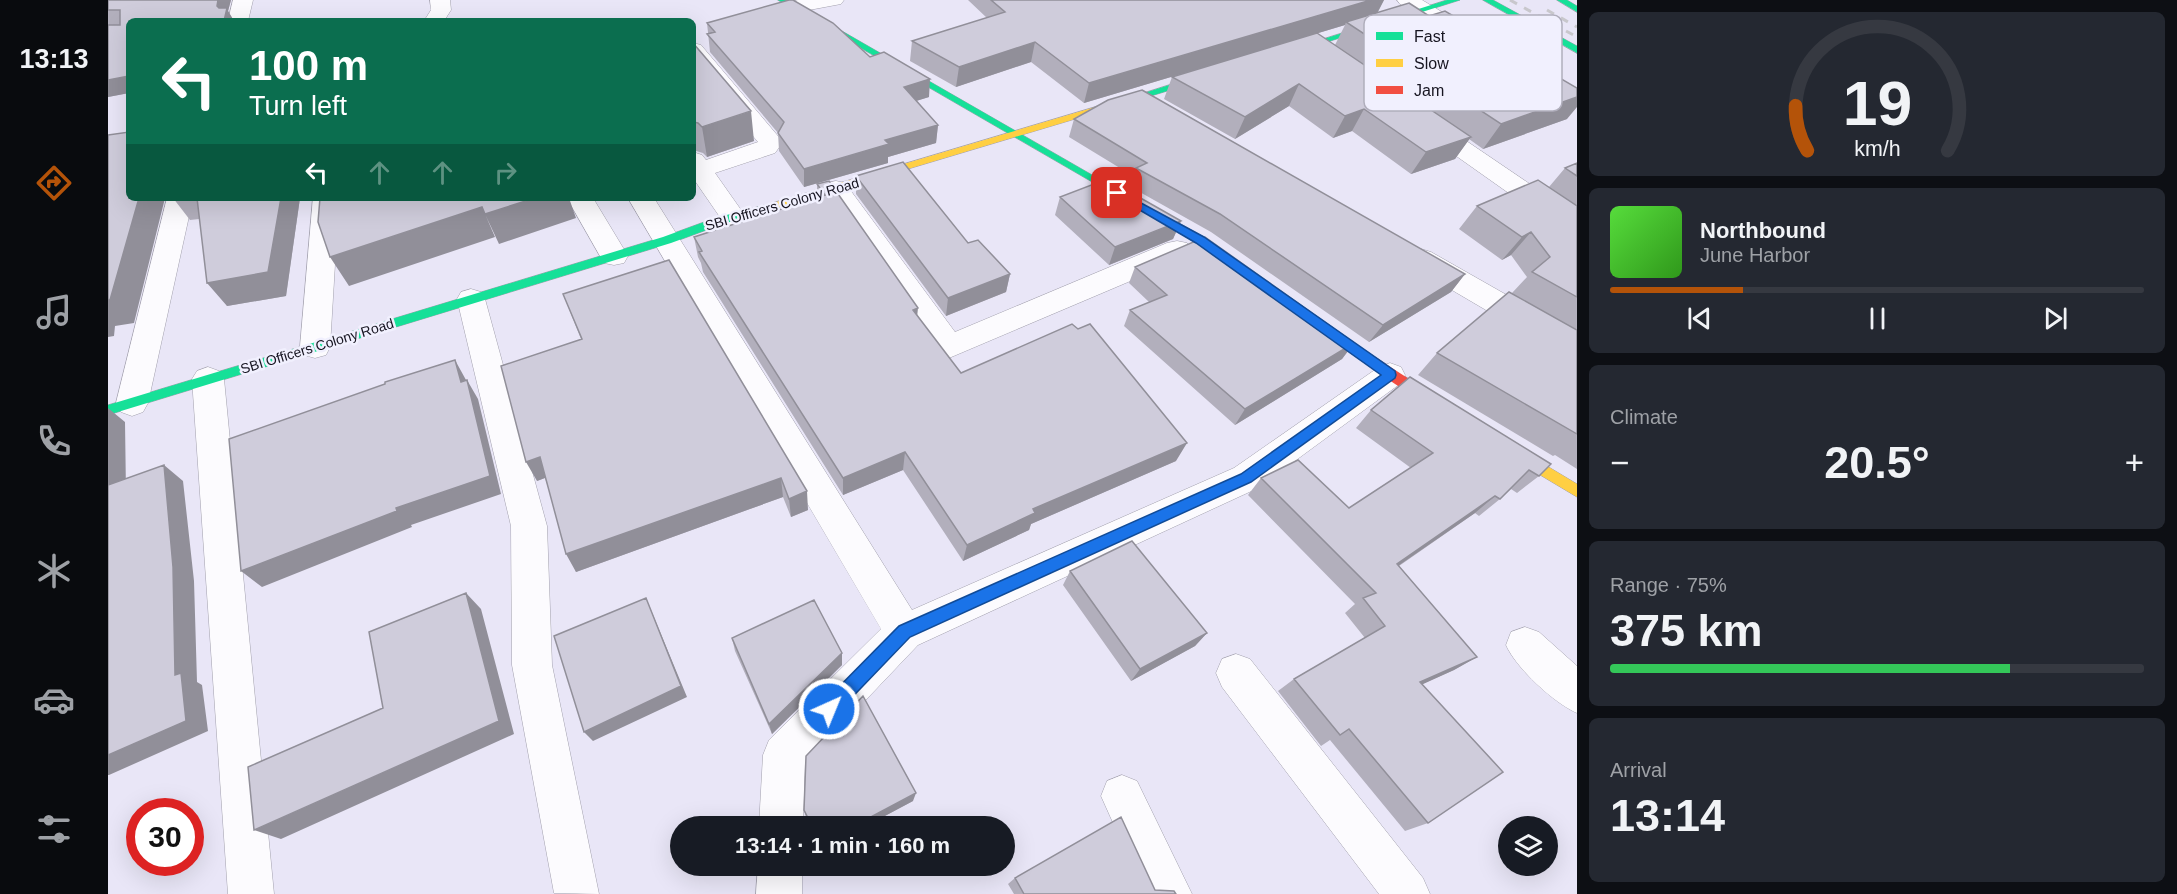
<!DOCTYPE html>
<meta charset="utf-8">
<style>
body{margin:0;font-family:Helvetica,sans-serif;background:#242831;color:#f1f3f6;height:100vh;display:flex;flex-direction:column;font-size:22px;white-space:nowrap}
*{box-sizing:border-box;margin:0}
p{font-size:20px;color:#9ea1a6}
.icon{flex:none;width:33px;height:33px;fill:none;stroke:currentColor;stroke-width:2;stroke-linecap:round;stroke-linejoin:round}
.map{position:relative;flex:1;overflow:hidden}
.sheet{display:flex;flex-direction:column;gap:12px;padding:12px;background:#0d0f14;width:600px}
.sheet>*{flex:none}
.guide{position:absolute;left:18px;top:18px;width:570px;height:183px;border-radius:9px;box-shadow:0 6px 24px #0002;background:#0b6e4f;color:#fff;overflow:hidden}
.fabs{position:absolute;left:1390px;top:816px;display:grid;gap:12px}
.fabs a{display:grid;place-items:center;width:60px;height:60px;border-radius:50%;background:#171b24;box-shadow:0 6px 24px #0002;font-size:30px}
.speed{position:absolute;left:18px;top:798px;display:flex;gap:12px;font-size:30px;font-weight:700;text-align:center}
.speed>*{display:grid;place-content:center;width:78px;height:78px;border-radius:50%;background:#171b24;box-shadow:0 6px 24px #0002;line-height:1}
.speed .limit{border:9px solid #d22;background:#fff;color:#111}
.pin{position:absolute;display:grid;place-items:center;width:51px;height:51px;color:#fff;margin:-26px;border-radius:12px;box-shadow:0 3px 9px #0006}
.me{position:absolute;width:66px;margin:-33px;rotate:44deg;stroke-linejoin:round;filter:drop-shadow(0 0 4px #0008)}
.turn{display:flex;align-items:center;gap:21px;height:126px;padding:0 24px;font-size:27px}
.turn .icon{width:78px;height:78px;stroke-width:2.5}
.turn b{display:block;font-size:42px;line-height:51px}
.lanes{display:flex;align-items:center;height:57px;padding:0 24px;background:#0003;justify-content:center;gap:30px;direction:ltr}
.lanes .off{opacity:.35}
.big{font-size:45px;font-weight:600;line-height:1.1}
.sheet .card{flex:1;display:flex;flex-direction:column;justify-content:center;gap:9px;min-width:0;padding:0 21px;border-radius:9px;background:#242831}
.sheet .dial{align-items:center;gap:0}
.dial svg{height:156px;overflow:visible;fill:none;stroke:#363941;stroke-width:7;stroke-linecap:round;text-anchor:middle}
.dial text{fill:#f1f3f6;stroke:none}
.song{display:flex;align-items:center;gap:18px}
.cover{width:72px;height:72px;border-radius:9px;background:linear-gradient(135deg,hsl(110 70% 55%),hsl(110 70% 35%))}
.played{height:6px;border-radius:3px;background:linear-gradient(90deg,#b45309 25%,#363941 25%)}
.keys{display:flex;justify-content:space-around;direction:ltr}
.heat{display:flex;justify-content:space-between;align-items:center;font-size:33px;direction:ltr}
.charge{height:9px;border-radius:4px;background:linear-gradient(90deg,#34c759 75%,#363941 0)}
.trip{position:absolute;left:562px;top:816px;width:345px;height:60px;border-radius:30px;background:#171b24;box-shadow:0 6px 24px #0002;font-weight:600;line-height:60px;text-align:center}
main{display:flex;flex:1;min-height:0}
.tabs{display:flex;flex-direction:column;width:108px;justify-content:space-around;align-items:center;background:#090b0e;color:#9ea1a6}
.tabs .icon{width:42px;height:42px}
.tabs .active{color:#b45309}
.tabs b{font-size:27px;color:#f1f3f6}
.map>svg:first-child{display:block}
</style>
<main>
<nav class="tabs">
<b>13:13</b>
<svg class="icon active" aria-label="directions" viewBox="0 0 24 24"><path d="M12 3l9 9-9 9-9-9zM9 14v-3h6M13 9l2 2-2 2"/></svg>
<svg class="icon" aria-label="music" viewBox="0 0 24 24"><path d="M9 18V5l10-2v13"/><circle cx="6" cy="18" r="3"/><circle cx="16" cy="16" r="3"/></svg>
<svg class="icon" aria-label="phone" viewBox="0 0 24 24"><path d="M5 4h4l2 5-3 2q2 4 5 5l2-3 5 2v4C11 20 4 13 5 4z"/></svg>
<svg class="icon" aria-label="climate" viewBox="0 0 24 24"><path d="M12 3v18M4 7l16 10M4 17L20 7"/></svg>
<svg class="icon" aria-label="car" viewBox="0 0 24 24"><path d="M5 17H2v-5l4-1 3-4h7l3 4 3 1v5h-3M9 17h6M6 11h13"/><circle cx="7" cy="17" r="2"/><circle cx="17" cy="17" r="2"/></svg>
<svg class="icon" aria-label="filters" viewBox="0 0 24 24"><path d="M4 7h16M4 17h16"/><circle cx="9" cy="7" r="2"/><circle cx="15" cy="17" r="2"/></svg>
</nav>
<div class="map">
<svg width="1469" height="894" viewBox="0 0 1469 894">
<rect width="100%" height="100%" fill="#e9e6f7"/>
<g fill="none" stroke-linecap="round" stroke-linejoin="round">
<defs>
<path id="street" d="M125,0h20l-5,21h-20z
M322,0h20l1,10 -7,11h-20l7,-11z
M690,0h46l-3,4 -48,9 -7,-2 -3,-4 3,-4z
M1289,0h25l40,24 4,4 -4,4 -7,2 -7,-2 -48,-28z
M585,43l8,2 82,97 -8,11 -60,20 31,44 -4,6 -9,3 -9,-3 -31,-45v-26l9,3 4,5 52,-18 -65,-78z
M1318,117l8,2 143,97v22l-9,-3 -150,-106 -4,-5 4,-5z
M728,181l9,2 110,149 212,-89 10,-2 10,2 4,7 -4,7 -238,101 -11,-3 -115,-166 4,-6z
M59,198h26l-45,205 -5,9 -11,4 -11,-4 -5,-9z
M205,198h26l-9,149 -4,8 -11,3 -11,-3 -4,-8z
M459,198h26l35,58 -4,7 -10,2 -10,-2z
M520,198h26l258,412 322,-142 145,-101 11,-4 11,4 4,8 -4,8 -143,105 -340,157 -113,119 -2,62h-44l4,-71 6,-15 112,-111z
M1313,249l10,3 146,83v25l-11,-3 -155,-91 -4,-7 4,-7z
M363,289l10,3 4,7 62,227 5,139 47,229 -45,-1 -42,-228 -1,-139 -54,-227 4,-7z
M100,367l11,4 5,8 50,515h-46l-36,-515 5,-8z
M1417,627l14,5 38,34v47c-23,-10 -61,-45 -71,-68l5,-13z
M1128,654l14,5 173,219 7,16h-51l-157,-207 -6,-14 6,-14z
M1014,775l15,6 55,113h-47l-44,-98 6,-15z
M650,866h44v28h-46z"/>
<path id="fast" d="M670,0h10l365,210 -5,4 -4,-2z
M1339,0h13l-174,55 -7,-2z
M1375,0h10l84,46v7z
M1449,0h10l10,6v6z
M1102,72l3,1v4l-108,33 -8,-2z
M669,202l5,3 -1,2 -58,17 -52,19 -563,172v-10l555,-168 52,-19z"/>
<path id="slow" d="M994,105l5,3 -2,2 -324,97 -4,1 -5,-3 1,-2z
M1040,206l56,31 36,26v6h-8l-36,-26 -52,-31v-4z
M1397,441l72,43v13l-77,-46 -2,-4 2,-4z"/>
<path id="jam" d="M1207,318l131,85 2,4 -2,4h-10l-50,-33 -75,-53 -2,-3z"/>
</defs>
<use href="#street" stroke="#a2a0ad" stroke-width="1"/>
<use href="#fast" stroke="#a2a0ad" stroke-width="1"/>
<use href="#slow" stroke="#a2a0ad" stroke-width="1"/>
<use href="#jam" stroke="#a2a0ad" stroke-width="1"/>
<use href="#street" fill="#fcfbfe" fill-rule="evenodd"/>
<use href="#fast" fill="#16e098" fill-rule="evenodd"/>
<use href="#slow" fill="#ffcf43" fill-rule="evenodd"/>
<use href="#jam" fill="#f24e42" fill-rule="evenodd"/>
<path stroke="#c8c7cc" stroke-width="3" stroke-dasharray="8 8" stroke-linecap="butt" d="M1402,0l67,37
M1439,10l30,17"/>
</g>
<path fill="#b2afbc" d="M0,0h123l-3,11 6,10h-105v72l-21,4z
M860,0h416l-6,12 189,107 -84,30 -14,-10 -14,20 -44,15 -59,-43 -19,7 -44,-32 -54,33 -71,-40 8,-22 163,-32 10,-20 -261,78 -53,-41 -75,25 -46,-26 2,-20 75,-23z
M599,23l163,34 59,40 -13,4 22,24 -2,18 -48,14v6l-84,24 -25,-36 -1,-18 -68,-81z
M585,43l61,98 -47,16 -4,-4 -10,-3z
M966,119l391,155 -14,18 -82,50 -158,-110 -82,-46 4,-10 -64,-39z
M1469,163v306l-22,-14 -2,1 -135,-81 19,-22 75,-60 15,-16 -16,-22 -9,5 -43,-31 18,-23 72,-19 16,-19z
M748,176l112,67 42,31 -4,18 -60,24 -90,-122z
M709,184l144,189 215,88 -145,63 -2,6 -66,31 -60,-91 -60,25 -140,-223 -2,-9 -3,-6 -4,-20 123,-39z
M952,197l121,24 -8,18 -64,26 -54,-50z
M65,198h127l-14,98 -59,10 -28,-87 -9,1z
M561,260l139,250 -17,7 -8,-20 -207,75 -31,-94 -8,3 44,-142 -18,-45z
M1027,267l219,76 -12,16 -107,66 -111,-99 6,-16 19,-8 -20,-19z
M1302,377l129,99 -22,17 -6,-4 -11,10 -21,17 -4,-3 -76,53 78,91 -23,13 -32,14 6,139 -23,8 -75,-91 -9,6 -43,-55 16,-12 71,-41 -20,-25 10,-9 -107,-109 13,-17 88,30 62,-40 -55,-40 15,-18z
M962,571l137,62 -12,13 -64,35 -68,-96z
M624,638l110,15v12l-70,69 -37,-83z
M805,801l-47,25h-56l-4,-9 -2,-7z
M907,878l140,12 21,4h-162l-6,-10z"/>
<path fill="#918f99" d="M110,0h13l-3,11 6,10h-10l-7,-15z
M1263,0h13l-8,15 -30,7 -1,3 -261,78 5,-20z
M927,42l-4,20 -75,25 3,-20z
M21,76v17l-21,4v-17z
M822,79l-1,18 -26,8 1,-18z
M1191,84l-10,22 -54,33 10,-22z
M1469,97v10l-10,12 -84,30 18,-25z
M1256,109l-12,22 -19,7 12,-22z
M643,111l3,30 -47,16 -5,-30z
M830,125l-2,18 -48,14v6l-84,24v-18l81,-29z
M1363,137l-16,22 -44,15 15,-22z
M31,198h26l-31,125 -19,3 -1,10 -6,1v-37z
M173,198h19l-14,98 -59,10 -20,-23z
M427,198h34l7,20 -77,26 -14,-30z
M374,207l13,30 -146,49 -19,-29z
M1073,221l-8,18 -64,26 6,-18z
M1423,232l-20,23 -9,5 20,-23z
M902,274l-4,18 -60,24 2,-18z
M1357,274l-14,18 -82,50 14,-17z
M810,308l-2,19 -3,-17z
M1246,343l-12,16 -107,66 10,-16z
M347,360l11,20 -5,2z
M359,380l11,19 23,95 -90,31 1,2 -150,60 -21,-16 155,-63z
M0,408l17,14 1,72 -18,6z
M1079,443l-11,18 -145,63 -2,6 -66,31 4,-16 66,-36z
M797,452l-2,18 -60,25v-17z
M432,457l10,19 -13,5 -11,-19z
M56,465l19,16 11,100 3,101 5,3 6,46 -99,44h-1v-20l67,-80z
M673,478l2,19 -207,75 -10,-18z
M699,491l1,19 -17,7 -2,-18z
M1387,496l-20,17 -96,66 18,-15z
M358,593l15,16 33,125 -233,105 -27,-9 245,-109z
M538,598l41,99 -94,44 -9,-9z
M1099,633l-12,13 -64,35 9,-12z
M734,653v12l-70,69 -3,-10z
M1369,657l-23,13 -55,25 21,-13z
M808,793l-3,8 -47,25h-12z"/>
<path fill="#cfccdb" stroke="#918f99" stroke-width="1.5" d="M0,0h110l-1,6 2,2h8l-3,13h-95v55l-21,4v-55h12v-15h-12z
M681,0h4l40,23 37,34 14,-5 46,27 -26,8 34,38 -53,15 4,4 -85,25 -26,-36 6,-11 -77,-88 8,-2 -8,-9z
M883,0h380l-282,83 -54,-41 -76,25 -47,-26 93,-29z
M1301,3l20,13 16,-5 132,77v9l-76,27 -155,-102z
M1209,33l154,104 -45,15 -62,-43 -19,7 -46,-32 -54,33 -73,-40z
M585,43l58,68 -49,16 -4,-4 -5,-1z
M1034,90l323,184 -82,51 -163,-111 -84,-46 11,-5 -73,-44 34,-19z
M21,132v66h10l-29,102h-2v-165z
M795,162l65,81 10,-3 32,34 -62,24 -92,-122z
M1469,163v13l-12,-8z
M999,179l74,42 -66,26 -55,-50z
M1430,180l39,26v91l-45,-25 18,-15 -19,-25 -9,5 -45,-31z
M721,181l89,127 -5,2 48,63 111,-49 6,5 12,-5 97,119 -154,66 2,4 -68,32 -62,-93 -62,26 -144,-226 3,-1 -8,-14 131,-42 -8,-11z
M89,198h84l-13,74 -61,11z
M212,198h215l-50,16 -3,-7 -152,50 -12,-35z
M1097,237l149,106 -109,66 -115,-99 37,-15 -32,-28z
M561,260l138,231 -18,8 -8,-21 -215,76 -26,-97 -14,5 -25,-96 81,-27 -19,-45z
M1401,292l68,38v104l-140,-81z
M347,360l6,22 6,-2 23,96 -94,32 1,3 -156,60 -12,-132 156,-55v-2z
M1302,377l141,87 -12,12 -10,-6 -29,29 -5,-3 -98,68 80,93 -57,25 83,90 -75,51 -79,-94 -9,6 -46,-56 91,-53 -22,-28 13,-5 -115,-115 37,-18 51,48 84,-55 -62,-43z
M56,465l9,102 2,108 6,-2 5,48 -78,34v-270z
M1024,541l75,92 -67,36 -70,-98z
M358,593l33,128 -245,109 -6,-63 135,-59 -14,-76z
M538,598l35,88 -97,46 -30,-96z
M706,600l28,53 -73,71 -37,-86z
M755,696l53,97 -62,33h-42l-8,-16 2,-54z
M1013,817l34,73 19,1 2,3h-152l-9,-16z"/>
<path fill="#1a73e8" stroke="#114b97" stroke-width="1.5" d="M1009,190l87,47 191,134 1,4 -1,3 -144,104 -341,155 -75,78 -6,2 -6,-2 -2,-6 2,-6 76,-77 342,-152 140,-99 -185,-132 -82,-48v-4z"/>
<g text-anchor="middle" stroke-width="5" stroke-linejoin="round" paint-order="stroke">
<g font-size="14" fill="#171521" stroke="#f1f0fe">
<text transform="translate(674 204) rotate(-16)" y="5">SBI Officers Colony Road</text>
<text transform="translate(209 346) rotate(-17)" y="5">SBI Officers Colony Road</text>
</g>
</g>
<rect x="1256" y="15" width="198" height="96" rx="9" fill="#f1f0fe" stroke="#b0aebc" stroke-width="1.5"/>
<rect x="1268" y="32" width="27" height="8" fill="#16e098"/>
<rect x="1268" y="59" width="27" height="8" fill="#ffcf43"/>
<rect x="1268" y="86" width="27" height="8" fill="#f24e42"/>
<g font-size="16" fill="#171521">
<text x="1306" y="42">Fast</text>
<text x="1306" y="69">Slow</text>
<text x="1306" y="96">Jam</text>
</g>
</svg>
<div class="fabs">
<a><svg class="icon" aria-label="layers" viewBox="0 0 24 24"><path d="M12 4l9 5-9 5-9-5zM3 14l9 5 9-5"/></svg></a>
</div>
<div class="speed"><div class="limit">30</div></div>
<div class="pin" style="left:1009px;top:193px;background:#d93025"><svg class="icon" aria-label="arrive" viewBox="0 0 24 24"><path d="M6 21V4h12l-3 4 3 4H6"/></svg></div>
<svg class="me" style="left:721px;top:709px" viewBox="-20 -20 40 40"><circle r="17" fill="#1a73e8" stroke="#fff" stroke-width="3"/><path d="M0-11L8 9 0 5-8 9z" fill="#fff"/></svg>
<div class="trip">13:14 · 1 min · 160 m</div>
<div class="guide">
<div class="turn"><svg class="icon" aria-label="left" viewBox="0 0 24 24"><path d="M17 20v-9H6M10 6l-5 5 5 5"/></svg><div><b>100 m</b>Turn left</div></div>
<div class="lanes"><svg class="icon" aria-label="left" viewBox="0 0 24 24"><path d="M17 20v-9H6M10 6l-5 5 5 5"/></svg><svg class="icon off" aria-label="ahead" viewBox="0 0 24 24"><path d="M12 20V5M6 11l6-6 6 6"/></svg><svg class="icon off" aria-label="ahead" viewBox="0 0 24 24"><path d="M12 20V5M6 11l6-6 6 6"/></svg><svg class="icon off" aria-label="right" viewBox="0 0 24 24"><path d="M7 20v-9h11M14 6l5 5-5 5"/></svg></div>
</div>
</div>
<section class="sheet">
<div class="card dial"><svg viewBox="0 0 100 80">
<path d="M14 69A42 42 0 1 1 86 69"/>
<path d="M14 69A42 42 0 0 1 8 46" stroke="#b45309"/>
<text x="50" y="56" font-size="32" font-weight="700">19</text>
<text x="50" y="72" font-size="11">km/h</text>
</svg></div>
<div class="card">
<div class="song"><i class="cover"></i><div><b>Northbound</b><p>June Harbor</p></div></div>
<div class="played"></div>
<div class="keys"><svg class="icon" aria-label="previous" viewBox="0 0 24 24"><path d="M18 5L8 12l10 7zM5 5v14"/></svg><svg class="icon" aria-label="pause" viewBox="0 0 24 24"><path d="M8 5v14M16 5v14"/></svg><svg class="icon" aria-label="next" viewBox="0 0 24 24"><path d="M6 5l10 7-10 7zM19 5v14"/></svg></div>
</div>
<div class="card"><p>Climate</p>
<div class="heat"><a>−</a><b class="big">20.5°</b><a>+</a></div>
</div>
<div class="card"><p>Range · 75%</p><b class="big">375 km</b><div class="charge"></div></div>
<div class="card"><p>Arrival</p><b class="big">13:14</b></div>
</section>
</main>
